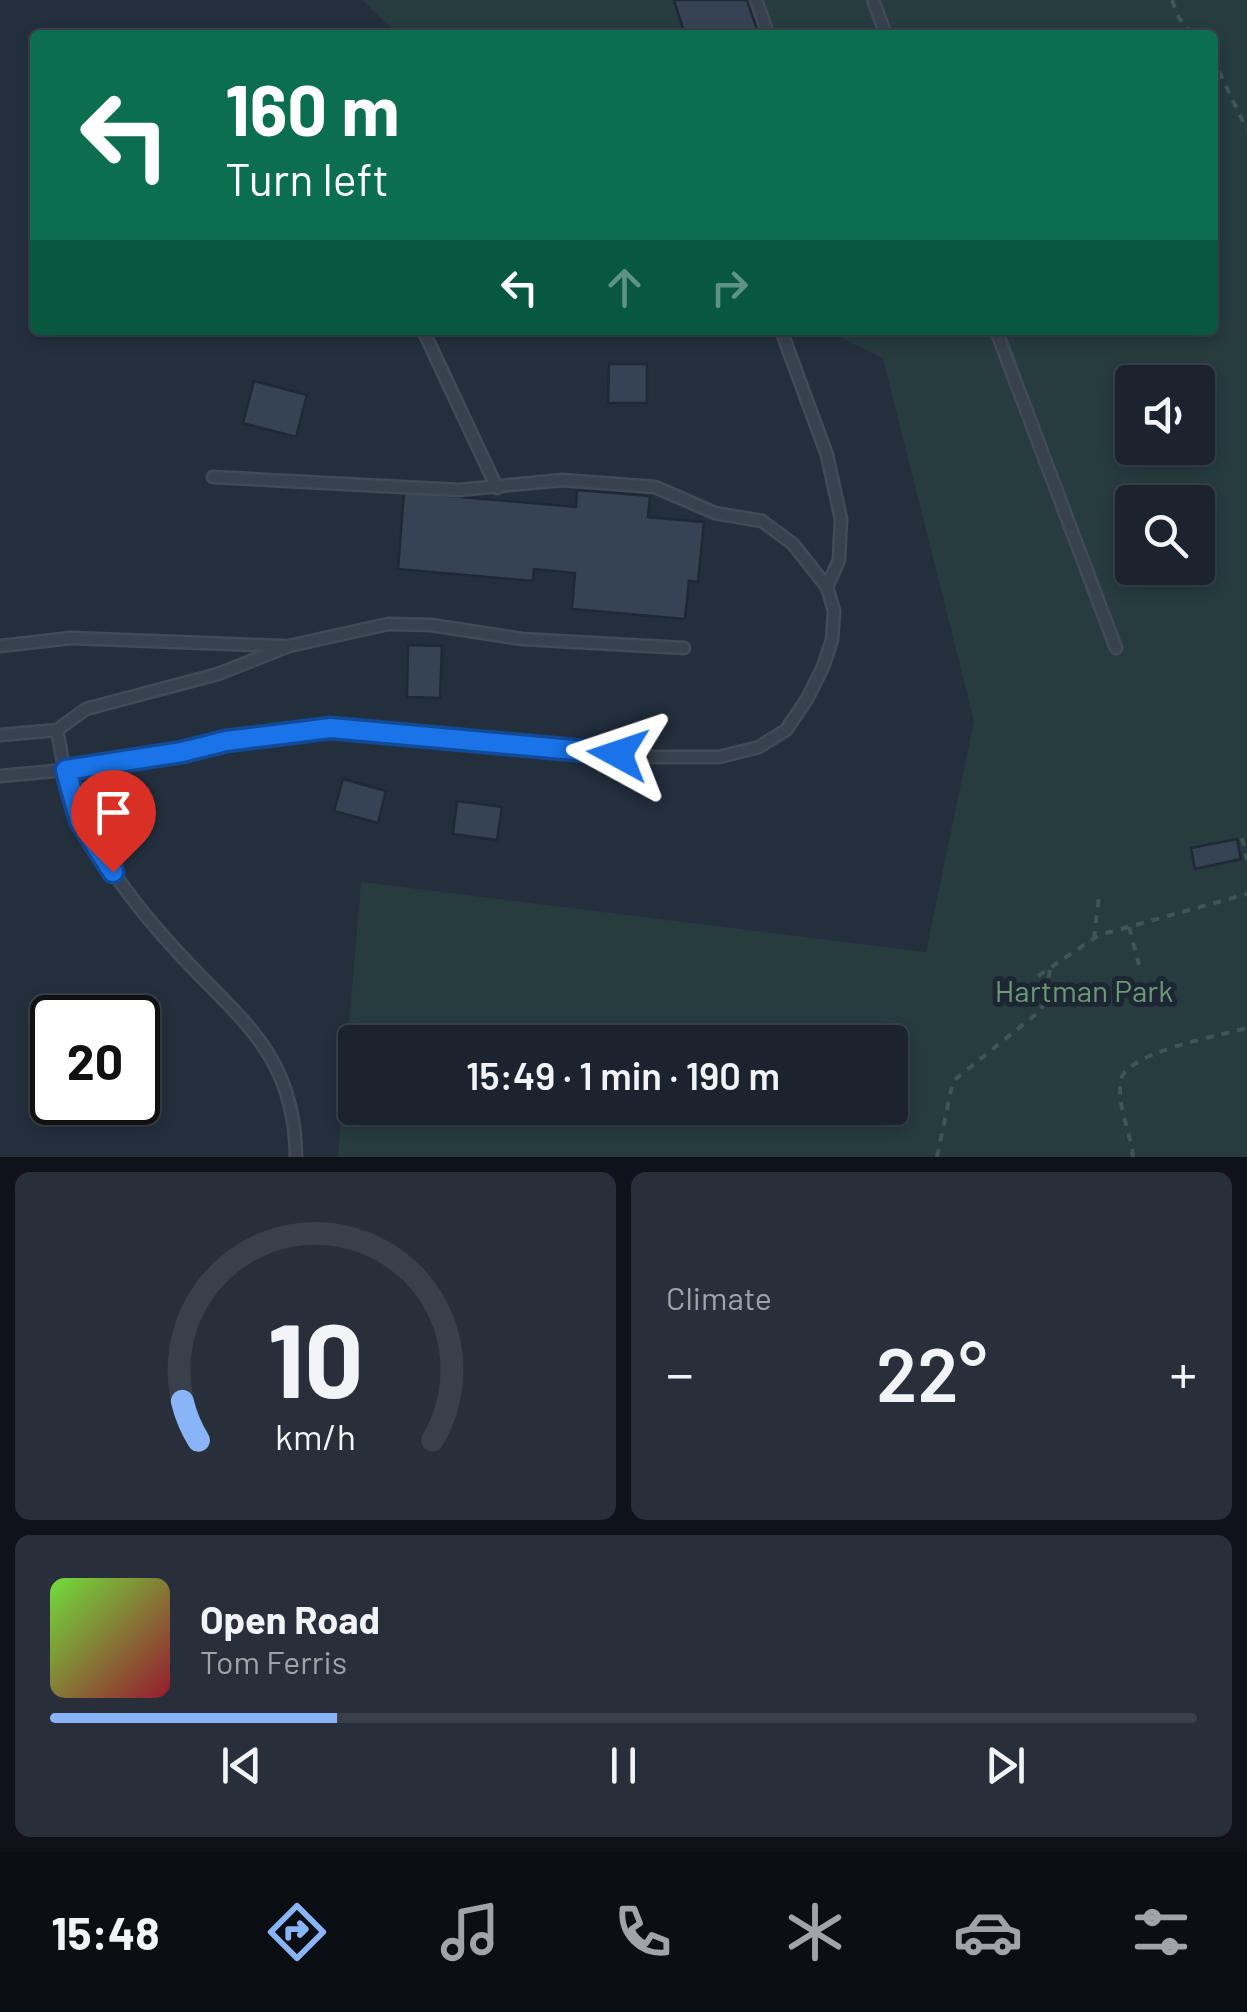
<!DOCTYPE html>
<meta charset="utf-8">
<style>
body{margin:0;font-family:Barlow,sans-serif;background:#282f3a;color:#f1f3f6;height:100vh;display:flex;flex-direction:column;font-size:38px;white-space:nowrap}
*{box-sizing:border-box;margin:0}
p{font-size:32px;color:#a0a4aa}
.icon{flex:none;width:55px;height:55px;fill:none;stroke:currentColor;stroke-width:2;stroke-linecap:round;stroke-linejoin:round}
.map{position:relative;height:1157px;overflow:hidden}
.side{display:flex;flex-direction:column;gap:15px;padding:15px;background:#0f1319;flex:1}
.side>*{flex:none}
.banner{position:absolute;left:30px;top:30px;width:1188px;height:305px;border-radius:10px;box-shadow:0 5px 15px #0003,0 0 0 2px #39404a;background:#0b6e4f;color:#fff;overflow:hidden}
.buttons{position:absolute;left:1115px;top:365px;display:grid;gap:20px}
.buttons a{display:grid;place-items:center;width:100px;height:100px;border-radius:10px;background:#1b232e;box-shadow:0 5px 15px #0003,0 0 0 2px #39404a;font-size:50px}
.speed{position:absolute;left:30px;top:995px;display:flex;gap:20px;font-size:50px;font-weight:700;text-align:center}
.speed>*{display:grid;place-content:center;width:130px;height:130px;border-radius:50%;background:#1b232e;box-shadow:0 5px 15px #0003,0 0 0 2px #39404a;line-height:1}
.speed .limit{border:5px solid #111;border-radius:15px;background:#fff;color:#111}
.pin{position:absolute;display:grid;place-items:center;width:85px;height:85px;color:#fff;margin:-102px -42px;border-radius:50% 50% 50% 0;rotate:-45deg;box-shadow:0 0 10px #0007}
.pin .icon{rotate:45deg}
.me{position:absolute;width:110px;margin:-55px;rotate:275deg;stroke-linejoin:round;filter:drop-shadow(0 0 8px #0008)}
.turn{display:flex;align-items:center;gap:35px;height:210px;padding:0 30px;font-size:45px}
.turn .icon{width:130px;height:130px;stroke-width:2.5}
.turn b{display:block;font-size:70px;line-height:85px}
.lanes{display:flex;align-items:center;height:95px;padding:0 30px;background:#0003;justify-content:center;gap:50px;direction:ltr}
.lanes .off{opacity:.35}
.big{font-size:75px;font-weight:600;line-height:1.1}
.side .tile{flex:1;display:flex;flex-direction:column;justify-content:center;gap:15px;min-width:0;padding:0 35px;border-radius:15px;background:#282f3a}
.side .dial{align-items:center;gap:0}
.dial svg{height:260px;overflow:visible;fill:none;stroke:#39404a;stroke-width:7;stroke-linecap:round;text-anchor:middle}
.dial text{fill:#f1f3f6;stroke:none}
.song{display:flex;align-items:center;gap:30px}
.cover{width:120px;height:120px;border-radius:15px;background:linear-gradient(135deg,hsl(100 70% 55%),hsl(350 70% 35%))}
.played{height:10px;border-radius:5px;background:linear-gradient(90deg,#8ab4f8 25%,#39404a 25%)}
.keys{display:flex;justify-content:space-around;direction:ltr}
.heat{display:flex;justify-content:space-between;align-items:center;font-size:55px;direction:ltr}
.side .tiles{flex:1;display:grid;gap:15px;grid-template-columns:1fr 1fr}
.tile:last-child{grid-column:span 2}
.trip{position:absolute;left:338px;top:1025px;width:570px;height:100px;border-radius:10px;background:#1b232e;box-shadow:0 5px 15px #0003,0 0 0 2px #39404a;font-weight:600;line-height:100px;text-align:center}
.menu{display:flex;height:160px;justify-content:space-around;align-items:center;background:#0b0e12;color:#a0a4aa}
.menu .icon{width:70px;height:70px}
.menu .selected{color:#8ab4f8}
.menu b{font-size:45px;color:#f1f3f6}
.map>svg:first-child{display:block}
</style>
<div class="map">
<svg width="1247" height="1157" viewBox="0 0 1247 1157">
<rect width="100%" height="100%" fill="#242f3e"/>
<path fill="#263c3f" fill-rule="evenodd" d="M362,0h885v1157h-909l23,-275 565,70 48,-231 -91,-363 -59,-28h388v-295h-813zM1132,382h66v66h-66zM1132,502h66v66h-66zM355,1042h535v66h-535z"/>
<path fill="#364354" stroke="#1f2835" stroke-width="2.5" d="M674,0h73l12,35h-74z
M609,364h38v39h-39z
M254,381l53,14 -11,42 -53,-14z
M577,490l73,6 -2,21 56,5 -6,60 -9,-1 -4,38 -113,-10 3,-36 -41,-4 -1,12 -135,-12 6,-77 172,15z
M408,645l34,1 -2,52 -33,-1z
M343,779l43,12 -8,32 -44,-12z
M457,801l45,6 -5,33 -44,-6z
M1237,839l4,20 -46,10 -4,-21z"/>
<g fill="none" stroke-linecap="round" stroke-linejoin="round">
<defs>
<path id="lane" d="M756,0l10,28
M873,0l13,35
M423,330l74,158
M781,330l46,125 14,64 -2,41 -12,27
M996,330l120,318
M0,646l71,-8 212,8
M0,735l57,-5
M0,776l66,-6 116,-18 44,-11 105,-13 323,29h65l40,-10 27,-17 21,-31 16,-32 9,-27 2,-29 -7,-24 -34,-43 -31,-23 -47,-8 -60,-26 -93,-7 -103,10 -246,-13
M296,1157c-1,-106 -59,-139 -122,-209 -34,-37 -66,-80 -91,-123 -16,-27 -20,-65 -26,-95l29,-21 132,-35 71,-28 99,-22 43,1 91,14 162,9"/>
</defs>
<use href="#lane" stroke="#414a57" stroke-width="15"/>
<path stroke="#3f5557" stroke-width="4" stroke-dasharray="8 8" stroke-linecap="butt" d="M1172,0l7,18 14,17
M1212,57l35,73
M1242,838l5,22
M1129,927l10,38
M1094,939l5,-44
M1038,976l61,-41 148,-41
M937,1157l16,-76 87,-70 5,-10 5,-32
M1133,1157c-2,-24 -17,-53 -12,-77 4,-27 100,-45 126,-52"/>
<use href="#lane" stroke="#38414e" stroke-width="10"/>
</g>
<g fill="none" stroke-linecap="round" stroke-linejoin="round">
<defs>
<path id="route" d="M113,872l-33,-51 -14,-51 116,-18 44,-11 105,-13 287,26"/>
</defs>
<use href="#route" stroke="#114b97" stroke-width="25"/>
<use href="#route" stroke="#1a73e8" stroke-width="18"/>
</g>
<g text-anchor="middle" stroke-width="10" stroke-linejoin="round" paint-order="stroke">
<g font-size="30" fill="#6b9a76" stroke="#1d2633">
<text x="1084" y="1002">Hartman Park</text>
</g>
</g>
</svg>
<div class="buttons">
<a><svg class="icon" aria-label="sound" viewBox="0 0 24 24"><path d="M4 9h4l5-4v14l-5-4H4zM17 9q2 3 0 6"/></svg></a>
<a><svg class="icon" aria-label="search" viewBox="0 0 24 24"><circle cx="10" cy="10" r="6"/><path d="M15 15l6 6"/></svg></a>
</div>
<div class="speed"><div class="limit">20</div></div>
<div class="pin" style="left:113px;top:872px;background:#d93025"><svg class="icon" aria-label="arrive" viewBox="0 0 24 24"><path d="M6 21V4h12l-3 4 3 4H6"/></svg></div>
<svg class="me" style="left:618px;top:754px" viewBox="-20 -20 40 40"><path d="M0-17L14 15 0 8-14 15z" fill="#1a73e8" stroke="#fff" stroke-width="4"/></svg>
<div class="trip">15:49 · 1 min · 190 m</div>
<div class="banner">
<div class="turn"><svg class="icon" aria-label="left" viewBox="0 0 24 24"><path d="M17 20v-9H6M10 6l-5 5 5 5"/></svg><div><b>160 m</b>Turn left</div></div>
<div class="lanes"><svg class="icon" aria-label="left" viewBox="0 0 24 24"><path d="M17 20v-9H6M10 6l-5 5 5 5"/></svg><svg class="icon off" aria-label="ahead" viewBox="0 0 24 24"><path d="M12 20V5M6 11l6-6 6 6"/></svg><svg class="icon off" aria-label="right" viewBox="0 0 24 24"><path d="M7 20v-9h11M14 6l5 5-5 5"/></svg></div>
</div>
</div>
<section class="side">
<div class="tiles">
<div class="tile dial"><svg viewBox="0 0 100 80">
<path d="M14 69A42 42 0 1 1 86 69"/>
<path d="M14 69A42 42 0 0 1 9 57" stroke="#8ab4f8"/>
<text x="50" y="56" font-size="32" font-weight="700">10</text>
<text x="50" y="72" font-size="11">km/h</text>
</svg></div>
<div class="tile"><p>Climate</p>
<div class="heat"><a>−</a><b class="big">22°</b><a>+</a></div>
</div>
<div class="tile">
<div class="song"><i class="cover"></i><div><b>Open Road</b><p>Tom Ferris</p></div></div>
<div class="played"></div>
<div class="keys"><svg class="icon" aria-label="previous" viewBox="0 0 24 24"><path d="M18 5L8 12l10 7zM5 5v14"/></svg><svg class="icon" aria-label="pause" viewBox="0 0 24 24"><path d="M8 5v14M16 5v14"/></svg><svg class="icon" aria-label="next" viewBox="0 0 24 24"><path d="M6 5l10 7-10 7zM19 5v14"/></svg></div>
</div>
</div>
</section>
<nav class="menu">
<b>15:48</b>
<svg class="icon selected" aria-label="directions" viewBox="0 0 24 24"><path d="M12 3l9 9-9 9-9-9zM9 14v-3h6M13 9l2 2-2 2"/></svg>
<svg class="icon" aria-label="music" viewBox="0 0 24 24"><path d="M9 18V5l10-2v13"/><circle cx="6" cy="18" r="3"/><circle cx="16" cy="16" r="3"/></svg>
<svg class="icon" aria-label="phone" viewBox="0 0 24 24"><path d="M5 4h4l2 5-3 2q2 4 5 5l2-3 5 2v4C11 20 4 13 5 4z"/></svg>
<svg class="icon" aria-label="climate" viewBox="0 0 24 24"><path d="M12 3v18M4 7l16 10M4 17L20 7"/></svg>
<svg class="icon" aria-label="car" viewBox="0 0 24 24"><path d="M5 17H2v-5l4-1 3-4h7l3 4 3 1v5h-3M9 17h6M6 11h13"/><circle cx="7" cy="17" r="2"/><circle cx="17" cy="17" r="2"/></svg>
<svg class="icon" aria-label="filters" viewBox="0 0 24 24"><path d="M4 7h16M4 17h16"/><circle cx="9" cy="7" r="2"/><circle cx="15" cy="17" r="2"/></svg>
</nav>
